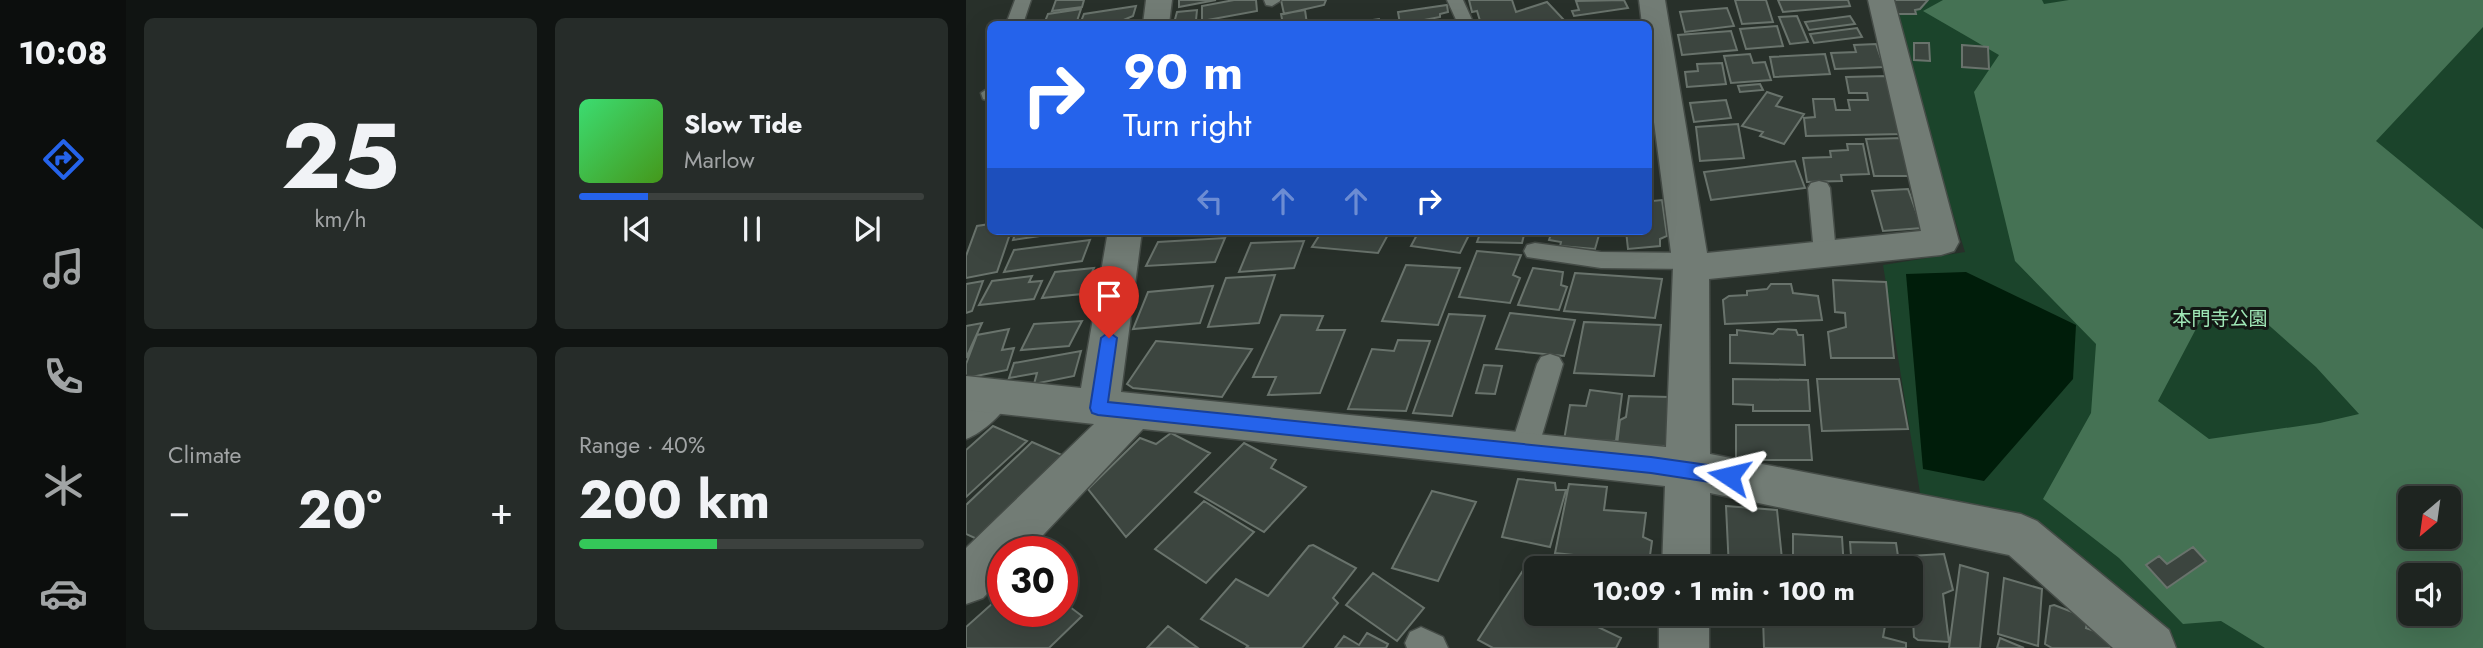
<!DOCTYPE html>
<meta charset="utf-8">
<style>
body{margin:0;font-family:Jost,"Noto Sans JP",sans-serif;background:#262c29;color:#f1f3f6;height:100vh;display:flex;flex-direction:column;font-size:26px;white-space:nowrap}
*{box-sizing:border-box;margin:0}
p{font-size:23px;color:#a1a4a5}
.icon{flex:none;width:38px;height:38px;fill:none;stroke:currentColor;stroke-width:2;stroke-linecap:round;stroke-linejoin:round}
.map{position:relative;flex:1;overflow:hidden}
.panel{display:flex;flex-direction:column;gap:18px;padding:18px;background:#101412;width:840px}
.panel>*{flex:none}
.hud{position:absolute;left:21px;top:21px;width:665px;height:214px;border-radius:10px;box-shadow:0 7px 28px #0002,0 0 0 2px #3c413e;background:#2563eb;color:#fff;overflow:hidden}
.needle{width:46px;rotate:209deg}
.controls{position:absolute;left:1432px;top:486px;display:grid;gap:14px}
.controls a{display:grid;place-items:center;width:63px;height:63px;border-radius:10px;background:#1e2420;box-shadow:0 7px 28px #0002,0 0 0 2px #3c413e;font-size:35px}
.speed{position:absolute;left:21px;top:536px;display:flex;gap:14px;font-size:35px;font-weight:700;text-align:center}
.speed>*{display:grid;place-content:center;width:91px;height:91px;border-radius:50%;background:#1e2420;box-shadow:0 7px 28px #0002,0 0 0 2px #3c413e;line-height:1}
.speed .limit{border:10px solid #d22;background:#fff;color:#111}
.pin{position:absolute;display:grid;place-items:center;width:60px;height:60px;color:#fff;margin:-72px -30px;border-radius:50% 50% 50% 0;rotate:-45deg;box-shadow:0 0 7px #0007}
.pin .icon{rotate:45deg}
.me{position:absolute;width:77px;margin:-38px;rotate:280deg;stroke-linejoin:round;filter:drop-shadow(0 0 5px #0008)}
.turn{display:flex;align-items:center;gap:24px;height:147px;padding:0 21px;font-size:32px}
.turn .icon{width:91px;height:91px;stroke-width:2.5}
.turn b{display:block;font-size:49px;line-height:60px}
.lanes{display:flex;align-items:center;height:66px;padding:0 21px;background:#0003;justify-content:center;gap:35px;direction:ltr}
.lanes .off{opacity:.35}
.big{font-size:52px;font-weight:700;line-height:1.1}
.panel .card{flex:1;display:flex;flex-direction:column;justify-content:center;gap:10px;min-width:0;padding:0 24px;border-radius:10px;background:#262c29}
.panel .dial{align-items:center;gap:0}
.dial b{font-size:91px;line-height:1}
.song{display:flex;align-items:center;gap:21px}
.cover{width:84px;height:84px;border-radius:10px;background:linear-gradient(135deg,hsl(140 70% 55%),hsl(100 70% 35%))}
.played{height:7px;border-radius:4px;background:linear-gradient(90deg,#2563eb 20%,#3c413e 20%)}
.keys{display:flex;justify-content:space-around;direction:ltr}
.heat{display:flex;justify-content:space-between;align-items:center;font-size:38px;direction:ltr}
.charge{height:10px;border-radius:5px;background:linear-gradient(90deg,#34c759 40%,#3c413e 0)}
.panel .tiles{flex:1;display:grid;gap:18px;grid-template-columns:repeat(2,1fr)}
.trip{position:absolute;left:558px;top:556px;width:399px;height:70px;border-radius:10px;background:#1e2420;box-shadow:0 7px 28px #0002,0 0 0 2px #3c413e;font-weight:700;line-height:70px;text-align:center}
main{display:flex;flex:1;min-height:0}
.tab-bar{display:flex;flex-direction:column;width:126px;justify-content:space-around;align-items:center;background:#0c0e0d;color:#a1a4a5}
.tab-bar .icon{width:49px;height:49px}
.tab-bar .current{color:#2563eb}
.tab-bar b{font-size:32px;color:#f1f3f6}
.map>svg:first-child{display:block}
</style>
<main>
<nav class="tab-bar">
<b>10:08</b>
<svg class="icon current" aria-label="directions" viewBox="0 0 24 24"><path d="M12 3l9 9-9 9-9-9zM9 14v-3h6M13 9l2 2-2 2"/></svg>
<svg class="icon" aria-label="music" viewBox="0 0 24 24"><path d="M9 18V5l10-2v13"/><circle cx="6" cy="18" r="3"/><circle cx="16" cy="16" r="3"/></svg>
<svg class="icon" aria-label="phone" viewBox="0 0 24 24"><path d="M5 4h4l2 5-3 2q2 4 5 5l2-3 5 2v4C11 20 4 13 5 4z"/></svg>
<svg class="icon" aria-label="climate" viewBox="0 0 24 24"><path d="M12 3v18M4 7l16 10M4 17L20 7"/></svg>
<svg class="icon" aria-label="car" viewBox="0 0 24 24"><path d="M5 17H2v-5l4-1 3-4h7l3 4 3 1v5h-3M9 17h6M6 11h13"/><circle cx="7" cy="17" r="2"/><circle cx="17" cy="17" r="2"/></svg>
</nav>
<section class="panel">
<div class="tiles">
<div class="card dial"><b>25</b><p>km/h</p></div>
<div class="card">
<div class="song"><i class="cover"></i><div><b>Slow Tide</b><p>Marlow</p></div></div>
<div class="played"></div>
<div class="keys"><svg class="icon" aria-label="previous" viewBox="0 0 24 24"><path d="M18 5L8 12l10 7zM5 5v14"/></svg><svg class="icon" aria-label="pause" viewBox="0 0 24 24"><path d="M8 5v14M16 5v14"/></svg><svg class="icon" aria-label="next" viewBox="0 0 24 24"><path d="M6 5l10 7-10 7zM19 5v14"/></svg></div>
</div>
<div class="card"><p>Climate</p>
<div class="heat"><a>−</a><b class="big">20°</b><a>+</a></div>
</div>
<div class="card"><p>Range · 40%</p><b class="big">200 km</b><div class="charge"></div></div>
</div>
</section>
<div class="map">
<svg width="1517" height="648" viewBox="0 0 1517 648">
<rect width="100%" height="100%" fill="#28302a"/>
<path fill="#1b442b" fill-rule="evenodd" d="M923,0h594v648h-327l-235,-149 -38,-234 82,-13 -70,-223zM1444,499h38v38h-38zM1444,576h38v38h-38z"/>
<path fill="#457254" fill-rule="evenodd" d="M977,0h99l2,4 25,-4h414v27l-107,114 107,88v419h-218l-44,-27 -38,3 -64,-66 -76,-59 48,-86 5,-69 -81,-83 -41,-169 25,-37 -76,-44zM1241,308l47,4 62,55 43,47 -39,9 -111,16 -51,-38zM1444,499h38v38h-38zM1227,547l13,14 -39,27 -21,-23 13,-9 8,8zM1444,576h38v38h-38z"/>
<path fill="#001d0a" d="M1000,272l110,53 -3,54 -89,102 -61,-12 -17,-195z"/>
<path fill="#3c453f" stroke="#69736c" stroke-width="2" d="M90,0h28l-2,7 -30,4z
M213,0h37l-37,7z
M268,0h22l1,11 -55,10v-15z
M315,0h45l-2,5 -40,9z
M503,0h43l4,12 31,-10 17,18 -28,4h-55l-4,-13 -5,1z
M658,0l4,8 -54,8 -2,-5 7,-1 -3,-9z
M769,0h31l7,22 -31,2z
M812,0h70l2,6 -67,6z
M927,0h35l-8,9 -5,1 1,4h-20z
M481,5l1,7 -8,2v3l-16,3 1,3 -25,1 -2,-12z
M170,6l-3,10 -14,6 -39,2 4,-10z
M761,8l7,18 -49,6 -5,-20z
M115,9l-5,15h-32l4,-10z
M231,10l-1,10 -22,3 3,-11z
M339,10l2,14h-24l-2,-10z
M831,16l11,26 -18,2 -11,-27z
M884,16l5,8 -46,6 -4,-8z
M413,19l1,5h-36z
M811,26l6,20 -37,3 -6,-20z
M891,28l5,9 -48,6 -4,-9z
M765,31l6,19 -55,5 -4,-20z
M948,43h15l1,18 -16,-1z
M910,44l8,23 -49,2 -4,-16 25,-1 -2,-7z
M996,45l26,2 1,22 -27,-2z
M784,54l3,9 12,-1 6,18 -40,3 -7,-27z
M859,54l5,20 -56,3 -4,-20z
M756,63l4,21 -39,3 -2,-15 13,-1 -1,-7z
M921,76l15,58 -96,2 -2,-18 11,-1 -2,-18h21l2,11h14l-2,-10h20l-1,-7h-18l-3,-16z
M794,84l3,6 -23,2 -2,-6z
M801,92l15,5 -6,9 28,8 -20,30 -24,-8 3,-4 -21,-6z
M760,100l5,18 -37,4 -4,-19z
M772,124l6,34 -44,3 -4,-34z
M937,138l10,38h-39l-8,-37z
M881,144h16l6,30 -28,1 1,6 -35,1 -4,-24 28,-1 -1,-6 18,-1z
M829,161l10,27 -94,12 -7,-28z
M942,189l14,39 -39,3 -11,-40z
M682,192h3l2,9 9,-1 5,36 -7,3v7l-32,3 -2,-18h22z
M24,224v7h21l-14,41 -31,6v-22l11,-30z
M50,231h58l-61,9z
M356,231h68l-12,22 -66,-6z
M453,231h52l-11,22 -49,-7z
M515,231h44l-3,12 -45,-1z
M577,231h62l-6,4 -4,14 -35,-3 1,-4 -12,-2 2,-6 -9,-1z
M259,238l-10,24 -69,4 12,-24z
M124,240l-8,21 -78,11 10,-22z
M338,241l-10,27 -55,4 12,-29z
M511,251l44,4 -8,20 7,3 -10,25 -51,-6z
M440,265l54,3 -22,57 -56,-4z
M128,268l-12,26 -40,4 13,-26z
M567,268l30,4 -2,13 6,2 -8,23 -41,-5z
M609,273l87,6 -7,39 -91,-7z
M309,275l-16,48 -51,4 18,-49z
M66,276l-3,6 13,-1 -8,18 -55,6 13,-24z
M867,280l53,2 8,76h-63l-3,-26 18,-5 -1,-14 -10,-1z
M17,281l-11,30 -6,2v-29z
M805,284h20l2,9 25,3 4,24 -97,4 -2,-24 6,-4 18,-1v-4l20,-2z
M247,286l-13,37 -67,6 15,-37z
M544,313l65,7 -11,36 -68,-7z
M483,314l36,2 -33,100 -39,-3z
M315,315l42,1 -6,14h28l-25,63 -52,2 8,-18h-23z
M116,321l-13,25 -48,4 13,-26z
M618,322l77,3 -7,51 -80,-3z
M16,323l-16,35v-32z
M43,329l-7,21 12,-2 -7,22 -41,8v-14l11,-29z
M812,329l18,1 2,5h5l2,30 -75,-2v-28h7v-5l36,4z
M432,340l32,1 -24,70 -58,-2 24,-60 22,2z
M190,341l96,8 -30,48 -89,-9 -6,-4z
M115,351l-7,25 -40,8 3,-11 -28,5 5,-15z
M518,365l18,1 -7,28 -19,-1z
M767,379l75,1 2,31h-57v-6l-20,-1z
M851,379h82l9,50 -86,2z
M624,390l32,4 -6,47 -52,-1 6,-35 16,1z
M663,396l41,1 -4,49 -49,-1 3,-25 6,-3z
M770,425h73l3,35h-76z
M27,426l34,15 -61,56v-47z
M205,433l39,20 -84,84 -38,-48 52,-51 16,6z
M66,442l30,13 -85,84 -11,-5v-29z
M278,443l32,17 -5,8 35,19 -42,45 -69,-40z
M552,479l37,4 1,7h10l-16,57 -48,-10z
M603,484l38,3 -3,23 42,3 -3,24 9,4 -3,22 -94,-10z
M466,491l44,11 -38,79 -46,-13z
M238,501l50,31 -48,51 -51,-34z
M760,506l51,4 6,59h-54z
M827,534l49,3 2,32h-51z
M884,542l46,1 4,26h-48z
M347,545l43,23 -23,30 5,5 -36,45h-56l2,-2 -47,-27 35,-40 32,17 41,-50z
M1227,547l13,14 -39,27 -21,-23 13,-9 8,8z
M978,554l9,36 -10,4 6,48 -31,-2 -4,-3 -5,-81z
M565,558l23,11h-18v45h35l50,24 -5,10h-123l-15,-8z
M994,565l28,8 -8,75h-31z
M407,573l51,35 -27,33 -51,-36z
M1038,578l38,11 -4,57 -40,-12z
M37,594v17h59v-10l20,15 -33,32h-83v-21z
M1088,605l34,13 -2,10 31,11 -1,9h-64l-7,-4 5,-38z
M921,615l-4,22 23,6v5h-142l-1,-30z
M202,626l30,22h-51z
M401,633l21,11 -2,4h-51l9,-12 15,9z
M1034,638l24,10h-27z"/>
<g fill="none" stroke-linecap="round" stroke-linejoin="round">
<defs>
<path id="lane" d="M49,0h16l-8,24h-17z
M298,0h16v1l-8,5 -6,-1z
M481,0h16l11,24h-16z
M24,87v14l-7,-2 -2,-6z
M853,181l8,2 3,5 6,65 -3,6 -8,2 -8,-2 -3,-6 -6,-65 3,-5z
M569,243l66,9 89,1 8,2 3,6 -3,6 -8,2 -89,-1 -74,-11 -3,-6 3,-6z
M584,354l9,3 4,7 -26,88 -4,9 -10,3 -10,-3 -4,-9 28,-88 4,-7z
M34,385l9,3 4,8c-8,16 -30,37 -47,43v-29l25,-22z
M455,627l22,10 5,11h-41l-2,-5 5,-11z"/>
<path id="street" d="M180,0h26l-3,24h-26z
M673,0h26l42,253 214,-22 -53,-231h26l65,242 -5,9 -13,4 -232,24 1,175 311,60 16,7 132,109 7,18h-63l-104,-93 -299,-62v76h-48l3,-83 -522,-57 -115,122h-25v26l-20,21 -17,6v-56l128,-124 -128,-14v-34l115,12 27,-157h34l-21,161 545,55 7,-179 -25,-192v-52h-6z
M693,614h50v34h-50z"/>
</defs>
<use href="#lane" stroke="#454c47" stroke-width="3"/>
<use href="#street" stroke="#454c47" stroke-width="3"/>
<use href="#lane" fill="#727c75" fill-rule="evenodd"/>
<use href="#street" fill="#727c75" fill-rule="evenodd"/>
</g>
<path fill="#2563eb" stroke="#184099" stroke-width="2" d="M143,332l8,6 -9,64 543,55 78,11 6,3 3,5 -3,6 -6,3 -78,-12 -553,-58 -6,-2 -2,-5 11,-70z"/>
<g text-anchor="middle" stroke-width="6" stroke-linejoin="round" paint-order="stroke">
<g font-size="19" fill="#9fe7b6" stroke="#131714">
<text x="1254" y="325">本門寺公園</text>
</g>
</g>
</svg>
<div class="controls">
<a><svg class="needle" viewBox="-14 -14 28 28"><path d="M0-13l5 13h-10z" fill="#e53935"/><path d="M0 13l5-13h-10z" fill="#a1a4a5"/></svg></a>
<a><svg class="icon" aria-label="sound" viewBox="0 0 24 24"><path d="M4 9h4l5-4v14l-5-4H4zM17 9q2 3 0 6"/></svg></a>
</div>
<div class="speed"><div class="limit">30</div></div>
<div class="pin" style="left:143px;top:338px;background:#d93025"><svg class="icon" aria-label="arrive" viewBox="0 0 24 24"><path d="M6 21V4h12l-3 4 3 4H6"/></svg></div>
<svg class="me" style="left:763px;top:476px" viewBox="-20 -20 40 40"><path d="M0-17L14 15 0 8-14 15z" fill="#2563eb" stroke="#fff" stroke-width="4"/></svg>
<div class="trip">10:09 · 1 min · 100 m</div>
<div class="hud">
<div class="turn"><svg class="icon" aria-label="right" viewBox="0 0 24 24"><path d="M7 20v-9h11M14 6l5 5-5 5"/></svg><div><b>90 m</b>Turn right</div></div>
<div class="lanes"><svg class="icon off" aria-label="left" viewBox="0 0 24 24"><path d="M17 20v-9H6M10 6l-5 5 5 5"/></svg><svg class="icon off" aria-label="ahead" viewBox="0 0 24 24"><path d="M12 20V5M6 11l6-6 6 6"/></svg><svg class="icon off" aria-label="ahead" viewBox="0 0 24 24"><path d="M12 20V5M6 11l6-6 6 6"/></svg><svg class="icon" aria-label="right" viewBox="0 0 24 24"><path d="M7 20v-9h11M14 6l5 5-5 5"/></svg></div>
</div>
</div>
</main>
